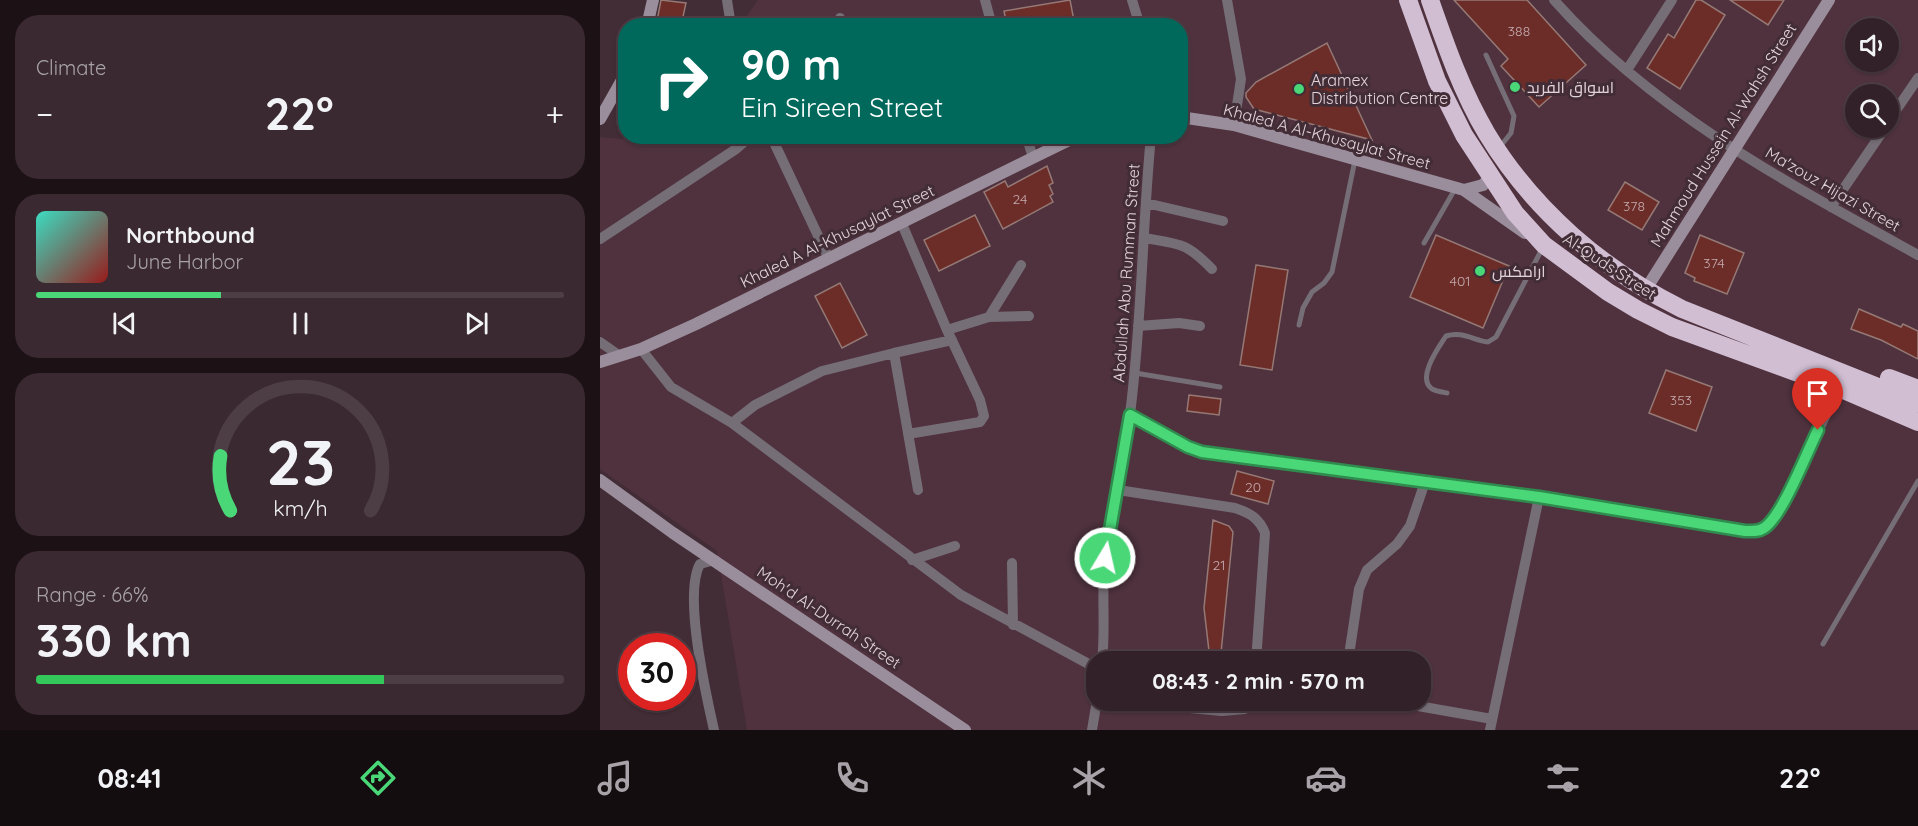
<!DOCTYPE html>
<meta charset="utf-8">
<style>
body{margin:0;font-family:Quicksand,Cairo,sans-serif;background:#3a2930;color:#f1f3f6;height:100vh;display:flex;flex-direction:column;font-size:22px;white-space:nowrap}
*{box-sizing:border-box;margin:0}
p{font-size:20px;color:#a8a3a8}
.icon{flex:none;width:33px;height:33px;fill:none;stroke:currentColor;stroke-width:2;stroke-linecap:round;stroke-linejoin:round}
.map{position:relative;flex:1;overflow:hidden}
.side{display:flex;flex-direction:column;gap:15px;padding:15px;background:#1c1216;width:600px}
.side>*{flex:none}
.guide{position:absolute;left:18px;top:18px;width:570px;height:126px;border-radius:24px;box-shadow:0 2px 4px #0004,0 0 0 2px #4d3e45;background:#00695c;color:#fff;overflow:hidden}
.buttons{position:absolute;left:1245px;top:18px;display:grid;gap:12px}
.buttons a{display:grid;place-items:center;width:54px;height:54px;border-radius:50%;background:#322128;box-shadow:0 2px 4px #0004,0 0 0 2px #4d3e45;font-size:30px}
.speed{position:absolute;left:18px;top:633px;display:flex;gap:12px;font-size:30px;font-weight:700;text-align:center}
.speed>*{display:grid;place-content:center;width:78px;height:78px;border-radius:50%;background:#322128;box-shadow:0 2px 4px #0004,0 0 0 2px #4d3e45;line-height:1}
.speed .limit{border:9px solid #d22;background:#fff;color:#111}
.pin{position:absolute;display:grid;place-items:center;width:51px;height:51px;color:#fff;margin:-62px -26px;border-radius:50% 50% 50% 0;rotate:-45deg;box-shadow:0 0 6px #0007}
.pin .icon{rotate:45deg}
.me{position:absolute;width:66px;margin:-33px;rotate:9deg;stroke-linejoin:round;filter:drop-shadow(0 0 4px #0008)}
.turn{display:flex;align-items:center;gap:21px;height:126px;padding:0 24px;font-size:27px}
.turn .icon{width:78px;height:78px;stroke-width:2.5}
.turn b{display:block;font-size:42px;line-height:51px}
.big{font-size:45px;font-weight:700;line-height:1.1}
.side .tile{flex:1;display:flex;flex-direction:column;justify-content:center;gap:9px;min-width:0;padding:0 21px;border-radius:24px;background:#3a2930}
.side .dial{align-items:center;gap:0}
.dial svg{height:156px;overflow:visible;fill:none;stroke:#4d3e45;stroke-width:7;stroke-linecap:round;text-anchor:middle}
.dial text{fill:#f1f3f6;stroke:none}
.song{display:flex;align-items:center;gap:18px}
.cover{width:72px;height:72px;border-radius:9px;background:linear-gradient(135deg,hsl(170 70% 55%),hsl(0 70% 35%))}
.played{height:6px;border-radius:3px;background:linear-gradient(90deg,#49d778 35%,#4d3e45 35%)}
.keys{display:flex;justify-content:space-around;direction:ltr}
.heat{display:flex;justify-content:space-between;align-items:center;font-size:33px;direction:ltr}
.charge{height:9px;border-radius:4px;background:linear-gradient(90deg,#34c759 66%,#4d3e45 0)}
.trip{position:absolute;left:486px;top:651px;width:345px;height:60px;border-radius:24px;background:#322128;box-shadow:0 2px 4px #0004,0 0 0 2px #4d3e45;font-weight:700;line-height:60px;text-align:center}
.tabs{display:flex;height:96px;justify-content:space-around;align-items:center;background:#140d10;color:#a8a3a8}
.tabs .icon{width:42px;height:42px}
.tabs .selected{color:#49d778}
.tabs b{font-size:27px;color:#f1f3f6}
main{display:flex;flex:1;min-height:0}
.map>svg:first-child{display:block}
</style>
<main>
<section class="side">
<div class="tile"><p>Climate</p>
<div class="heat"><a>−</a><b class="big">22°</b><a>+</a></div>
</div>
<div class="tile">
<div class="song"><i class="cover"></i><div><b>Northbound</b><p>June Harbor</p></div></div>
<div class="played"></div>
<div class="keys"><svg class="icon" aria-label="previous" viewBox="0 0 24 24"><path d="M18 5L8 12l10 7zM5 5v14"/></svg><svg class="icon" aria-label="pause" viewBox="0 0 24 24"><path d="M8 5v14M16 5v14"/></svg><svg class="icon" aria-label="next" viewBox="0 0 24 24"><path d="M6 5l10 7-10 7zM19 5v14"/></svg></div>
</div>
<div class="tile dial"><svg viewBox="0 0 100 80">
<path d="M14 69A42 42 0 1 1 86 69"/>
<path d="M14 69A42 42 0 0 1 9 41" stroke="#49d778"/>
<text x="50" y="56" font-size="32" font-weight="700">23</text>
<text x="50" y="72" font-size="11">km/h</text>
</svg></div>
<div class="tile"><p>Range · 66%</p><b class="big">330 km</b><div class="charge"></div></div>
</section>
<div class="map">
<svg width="1318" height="730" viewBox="0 0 1318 730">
<rect width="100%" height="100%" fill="#422c35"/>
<path fill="#4f323e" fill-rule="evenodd" d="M158,0h1160v730h-1171l-30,-179 -117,-82v-332l68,6 4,-7h508v-110l-440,-1zM1256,28h32v34h-32zM1256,94h32v34h-32zM496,662h324v38h-324z"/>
<path fill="#6c2d29" stroke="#957975" stroke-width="1.5" d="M61,0l25,3 -5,23h-25z
M470,0l5,26h-34v-5l-34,5 -3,-15z
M854,0h73l59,65 -47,42 -38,-41 7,-7z
M1096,0h5l24,15 -45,74 -33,-21 21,-34 6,4z
M1130,0h54l-16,25z
M727,43l45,97 -118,-31 -8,-12v-4l10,-11z
M447,166l6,17 -4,2 4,9 -3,2 3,6 -50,27 -19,-37 21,-11 3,6z
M1025,182l34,20 -17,28 -34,-20z
M375,215l15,31 -51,25 -15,-31z
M836,235l73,31 -26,62 -73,-31z
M1100,235l44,18 -17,41 -33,-13 1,-3 -10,-5z
M656,265l32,5 -16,100 -32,-5z
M240,283l27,52 -25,13 -27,-52z
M1259,309l42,18 2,-3 15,7v28l-37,-19 -30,-11z
M1066,370l46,17 -16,44 -47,-18z
M589,395l32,4 -2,16 -32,-4z
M637,471l37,10 -6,23 -37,-10z
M613,520l16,6 4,6 -12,121 -12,-2 -5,-43z"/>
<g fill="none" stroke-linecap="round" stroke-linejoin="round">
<path stroke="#766e76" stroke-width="5" d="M886,55l28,61 -3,17 -12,15
M824,243l31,-54
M699,325l4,-17 9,-16 12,-9 8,-11 23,-112
M535,373l85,14
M847,393c-5,-1 -11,-2 -15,-4 -16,-11 7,-42 14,-53 16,-5 27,4 42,6l8,-5 47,-90
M1223,644l95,-163"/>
<path stroke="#766e76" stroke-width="10" d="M127,0l4,26
M385,0l7,26
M532,0l8,26
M627,0l14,79 -7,46
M954,0c99,112 235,184 364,255
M240,18l1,8
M1027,70l45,-70
M1288,122l30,-44
M171,136l58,123
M426,136l7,21
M546,203l77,18
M1231,207l54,-79
M302,224l45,106 33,70 4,16 -4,6 -72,12
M544,238c35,6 42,4 68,31
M0,239l136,-90 15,-13
M389,317l32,-52
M538,326l41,-3 21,3
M347,330l42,-13 40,-1
M0,342l20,14
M41,349l30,38 61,36 229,172 135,73
M294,353l58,-13
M530,415l58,32 14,5 337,45 206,34c16,0 22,-5 32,-16l62,-127
M132,423l23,-18 67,-34 72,-18 24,137
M518,490l117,18c15,5 24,10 30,25l-9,129
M312,560l43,-14
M412,563l1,62
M502,662c4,-35 -1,-70 3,-105 6,-48 19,-95 25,-143 12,-92 12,-185 21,-278
M748,662l11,-73 8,-19 30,-26 13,-18 15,-44
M503,700l119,11 23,-2 4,-9
M784,700l108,19
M114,730c-8,-35 -31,-136 -14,-166l15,-4
M492,730l5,-30
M890,730l49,-233"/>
<path stroke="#9b8e9c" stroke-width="12" d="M47,26l6,-26
M580,117l54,8 230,65 61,43
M0,119l26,-46
M864,190l19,-5 7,-8
M1046,289l183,-289
M0,362l41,-13 55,-25 381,-188
M0,480l73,53 292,197"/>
<path stroke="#d1bed3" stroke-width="18" d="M808,0l29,81 27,54 51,78 29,32 64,47 30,18 34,17 167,61 79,34
M830,0c16,46 32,92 57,134 46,76 116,136 195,175l236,94
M1289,378l29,11"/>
</g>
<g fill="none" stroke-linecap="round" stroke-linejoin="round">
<defs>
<path id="route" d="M505,558l25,-143 58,32 14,5 337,45 206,34c7,0 13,1 19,-3 18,-11 43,-76 54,-98"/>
</defs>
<use href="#route" stroke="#2f8c4e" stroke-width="15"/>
<use href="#route" stroke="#49d778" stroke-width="10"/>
</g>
<g fill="#49d778" stroke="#422c35" stroke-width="2">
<circle cx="915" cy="87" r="6"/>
<circle cx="699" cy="89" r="6"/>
<circle cx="880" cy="271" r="6"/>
</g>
<g text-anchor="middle" stroke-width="6" stroke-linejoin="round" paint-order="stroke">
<g font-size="14" fill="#c4aaad">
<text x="919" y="36">388</text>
<text x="420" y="204">24</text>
<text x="1034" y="211">378</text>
<text x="1114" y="268">374</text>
<text x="860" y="286">401</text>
<text x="1081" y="405">353</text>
<text x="653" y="492">20</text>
<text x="619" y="570">21</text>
</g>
<g font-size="16" fill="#e2d3d9" stroke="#422c35" text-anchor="start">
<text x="711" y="86">Aramex<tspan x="711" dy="18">Distribution Centre</tspan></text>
<text x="927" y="93">اسواق الفريد</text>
<text x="892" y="277">ارامكس</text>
</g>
<g font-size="16" fill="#e2d3d9" stroke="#422c35">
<text transform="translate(1123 135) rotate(-58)" y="6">Mahmoud Hussein Al-Wahsh Street</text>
<text transform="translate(727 136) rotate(15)" y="6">Khaled A Al-Khusaylat Street</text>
<text transform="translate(1233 189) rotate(30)" y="6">Ma'zouz Hijazi Street</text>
<text transform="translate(237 236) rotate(-26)" y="6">Khaled A Al-Khusaylat Street</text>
<text transform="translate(1010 266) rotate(33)" y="6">Al-Quds Street</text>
<text transform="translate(526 273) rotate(-86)" y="6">Abdullah Abu Rumman Street</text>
<text transform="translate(229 617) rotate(34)" y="6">Moh'd Al-Durrah Street</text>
</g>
</g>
</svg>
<div class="buttons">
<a><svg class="icon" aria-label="sound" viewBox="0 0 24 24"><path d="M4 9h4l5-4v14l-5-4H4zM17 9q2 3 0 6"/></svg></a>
<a><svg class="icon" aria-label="search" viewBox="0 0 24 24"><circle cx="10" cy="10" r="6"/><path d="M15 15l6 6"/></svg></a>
</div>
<div class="speed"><div class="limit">30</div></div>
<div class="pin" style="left:1218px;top:430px;background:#d93025"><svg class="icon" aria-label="arrive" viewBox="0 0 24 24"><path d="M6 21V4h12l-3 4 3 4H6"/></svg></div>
<svg class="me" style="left:505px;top:558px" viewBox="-20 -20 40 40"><circle r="17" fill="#49d778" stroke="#fff" stroke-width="3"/><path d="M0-11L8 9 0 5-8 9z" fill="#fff"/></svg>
<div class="trip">08:43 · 2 min · 570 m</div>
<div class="guide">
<div class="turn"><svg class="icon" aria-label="right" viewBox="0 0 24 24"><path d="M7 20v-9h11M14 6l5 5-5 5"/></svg><div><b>90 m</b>Ein Sireen Street</div></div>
</div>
</div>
</main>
<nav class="tabs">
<b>08:41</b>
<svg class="icon selected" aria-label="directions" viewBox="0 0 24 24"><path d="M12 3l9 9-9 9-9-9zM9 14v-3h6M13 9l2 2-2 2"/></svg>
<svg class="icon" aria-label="music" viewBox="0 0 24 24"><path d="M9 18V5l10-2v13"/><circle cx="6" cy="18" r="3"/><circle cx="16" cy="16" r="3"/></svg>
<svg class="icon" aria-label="phone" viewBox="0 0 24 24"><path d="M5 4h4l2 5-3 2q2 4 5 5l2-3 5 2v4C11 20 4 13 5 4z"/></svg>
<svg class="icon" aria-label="climate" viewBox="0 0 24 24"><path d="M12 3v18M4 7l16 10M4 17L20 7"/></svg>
<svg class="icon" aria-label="car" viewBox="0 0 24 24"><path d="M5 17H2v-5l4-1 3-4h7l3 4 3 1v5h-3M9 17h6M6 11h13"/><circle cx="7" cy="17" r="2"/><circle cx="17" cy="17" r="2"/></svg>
<svg class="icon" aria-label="filters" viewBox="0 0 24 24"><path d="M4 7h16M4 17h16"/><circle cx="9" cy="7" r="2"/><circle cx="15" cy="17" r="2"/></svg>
<b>22°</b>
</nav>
